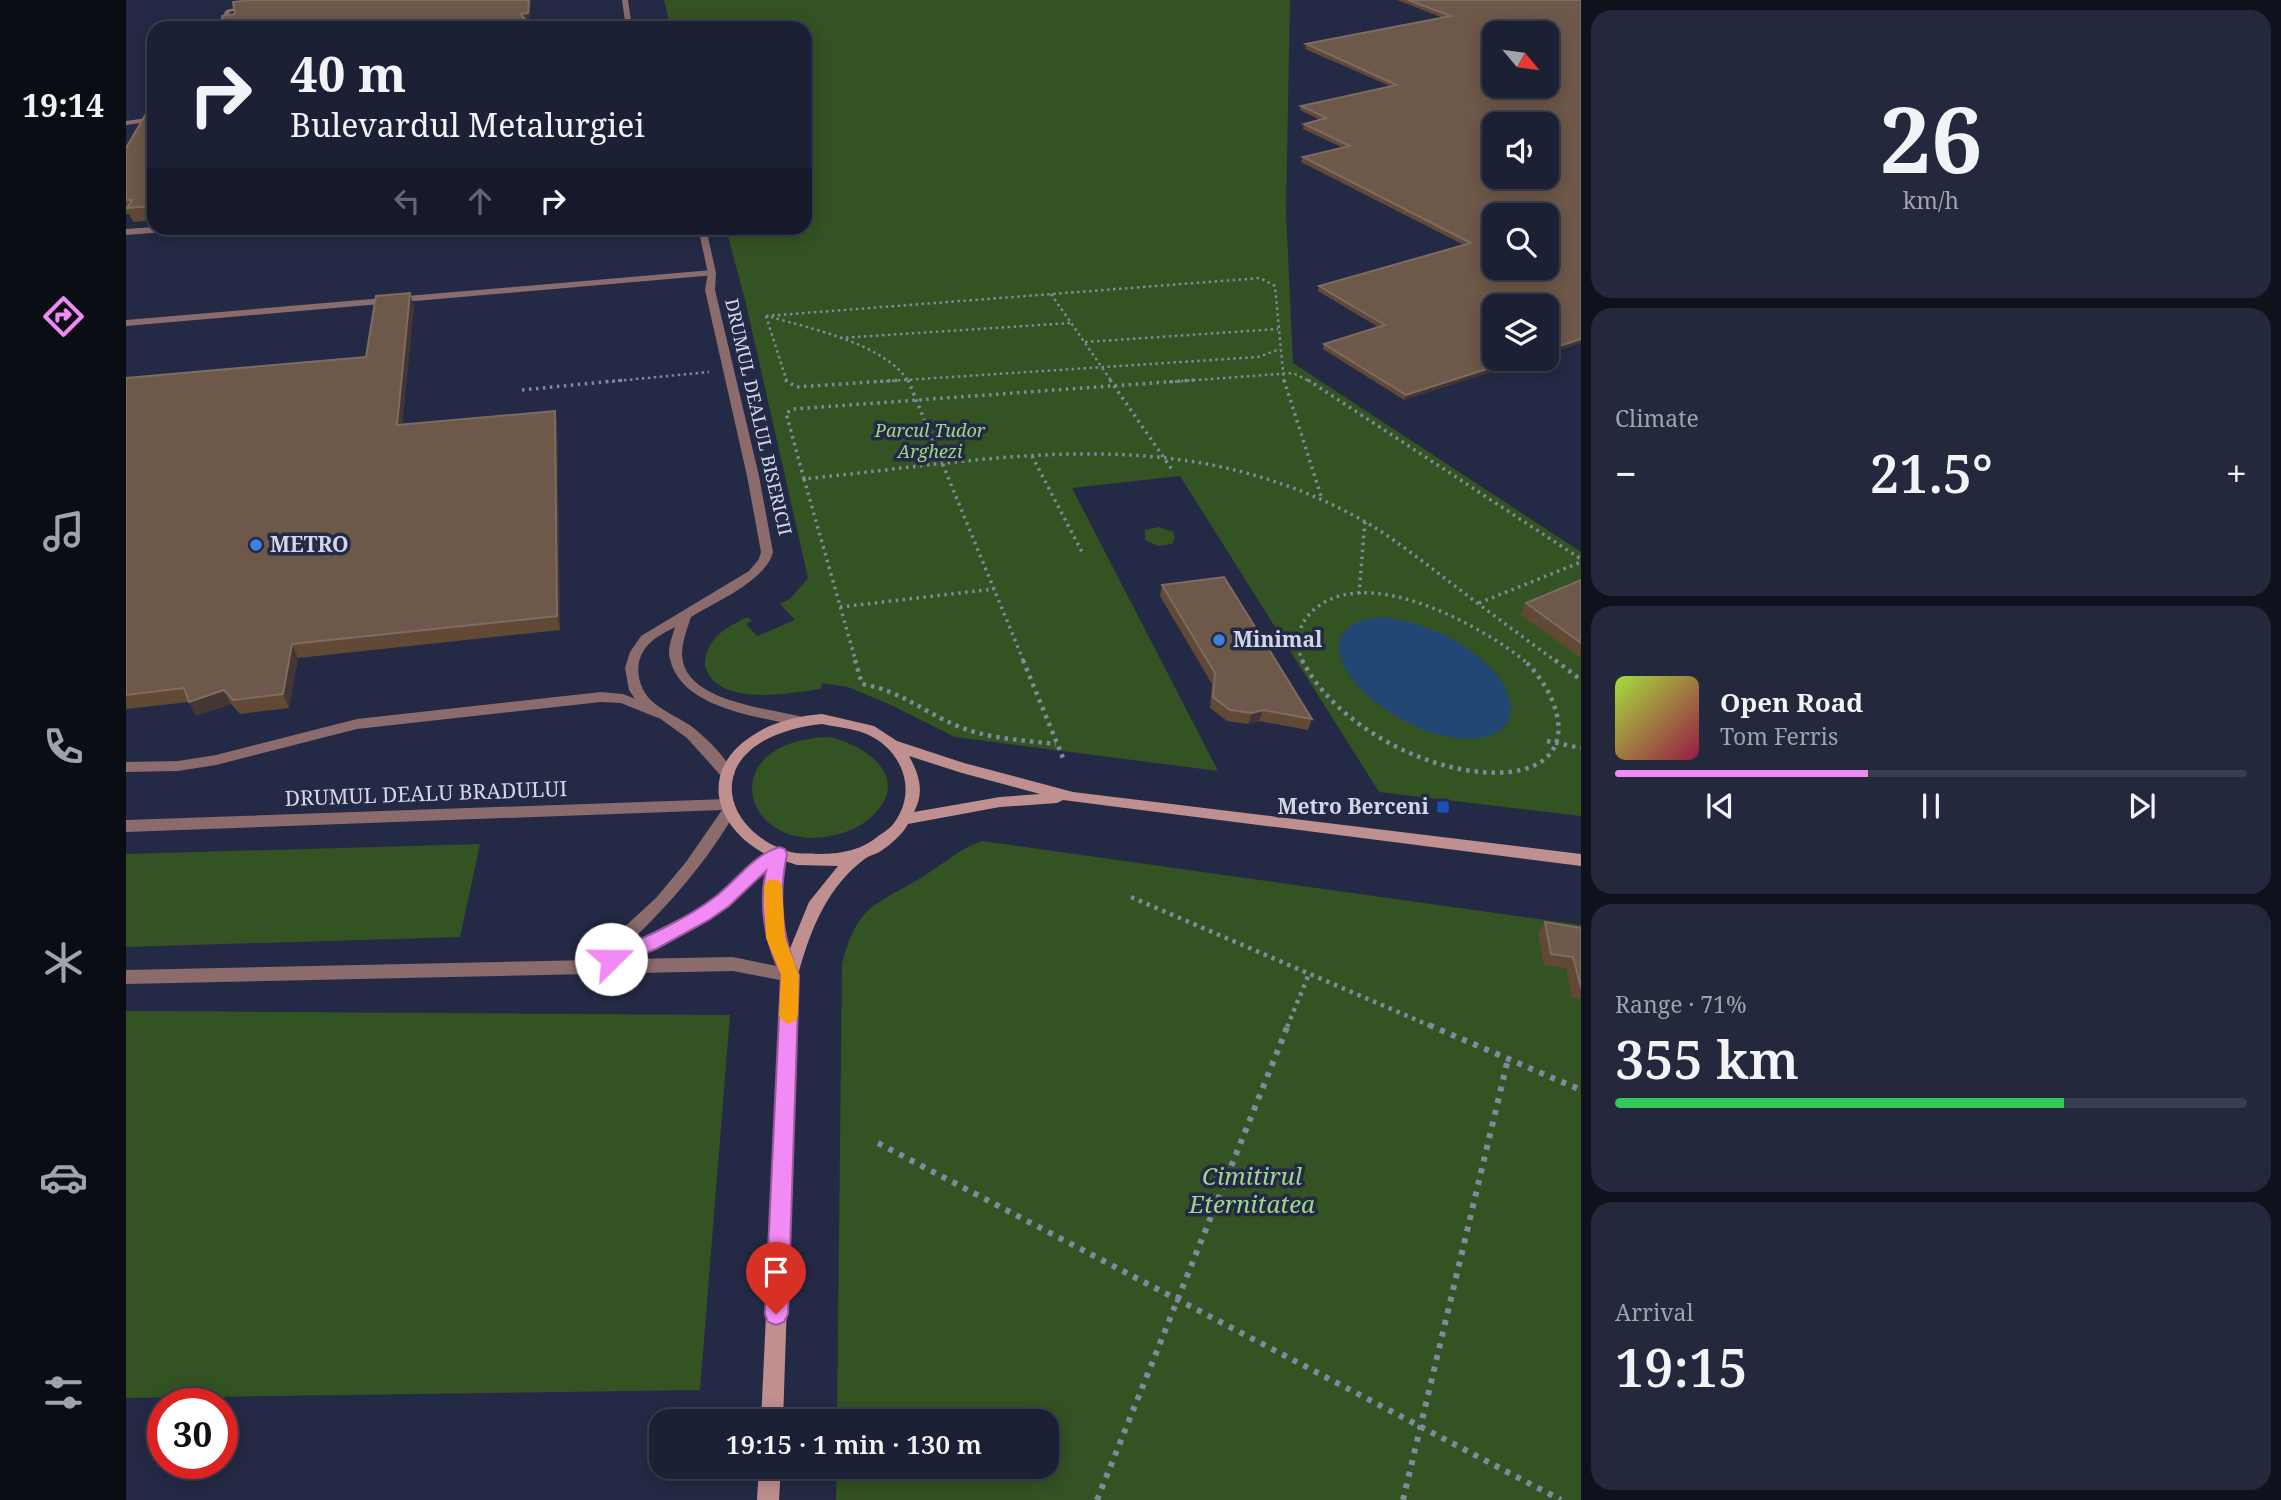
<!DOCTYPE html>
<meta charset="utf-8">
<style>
body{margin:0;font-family:"Noto Serif",serif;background:#24283c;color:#f1f3f6;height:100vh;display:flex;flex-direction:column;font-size:26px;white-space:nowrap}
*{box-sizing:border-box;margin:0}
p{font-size:23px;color:#a0a3ac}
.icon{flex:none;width:38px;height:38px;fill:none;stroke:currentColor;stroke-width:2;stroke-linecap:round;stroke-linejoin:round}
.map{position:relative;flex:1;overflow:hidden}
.panel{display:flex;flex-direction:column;gap:10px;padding:10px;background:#0f121d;width:700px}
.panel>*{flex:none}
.top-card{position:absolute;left:21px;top:21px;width:665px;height:214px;border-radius:21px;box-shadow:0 4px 18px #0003,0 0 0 2px #393e4f;background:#1b2034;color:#f1f3f6;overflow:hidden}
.needle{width:46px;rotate:119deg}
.fabs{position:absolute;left:1356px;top:21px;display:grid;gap:14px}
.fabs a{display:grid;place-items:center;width:77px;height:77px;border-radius:14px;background:#1b2034;box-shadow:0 4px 18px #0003,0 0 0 2px #393e4f;font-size:35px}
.speed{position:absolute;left:21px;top:1388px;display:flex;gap:14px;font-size:35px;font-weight:700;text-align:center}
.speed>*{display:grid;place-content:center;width:91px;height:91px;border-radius:50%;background:#1b2034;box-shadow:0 4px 18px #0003,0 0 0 2px #393e4f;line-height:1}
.speed .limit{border:10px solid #d22;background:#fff;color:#111}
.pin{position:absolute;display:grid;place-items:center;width:60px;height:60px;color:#fff;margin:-72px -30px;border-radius:50% 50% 50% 0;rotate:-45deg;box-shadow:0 0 7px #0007}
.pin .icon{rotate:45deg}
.me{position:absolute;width:77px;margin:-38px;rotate:68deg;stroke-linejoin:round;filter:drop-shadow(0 0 5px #0008)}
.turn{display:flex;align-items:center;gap:24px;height:147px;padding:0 28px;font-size:32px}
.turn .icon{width:91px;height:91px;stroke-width:2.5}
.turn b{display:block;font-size:49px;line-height:60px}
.lanes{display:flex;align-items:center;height:66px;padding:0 28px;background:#0003;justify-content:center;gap:35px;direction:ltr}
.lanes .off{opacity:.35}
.big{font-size:52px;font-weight:600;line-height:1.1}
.panel .widget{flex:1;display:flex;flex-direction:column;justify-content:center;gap:10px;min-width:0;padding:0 24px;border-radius:21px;background:#24283c}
.panel .dial{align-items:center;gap:0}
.dial b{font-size:91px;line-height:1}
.song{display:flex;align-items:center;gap:21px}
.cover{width:84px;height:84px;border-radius:10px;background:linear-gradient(135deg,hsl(80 70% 55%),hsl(340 70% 35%))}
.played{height:7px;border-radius:4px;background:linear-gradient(90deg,#f18af5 40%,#393e4f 40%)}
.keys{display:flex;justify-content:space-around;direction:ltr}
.heat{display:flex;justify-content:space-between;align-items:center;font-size:38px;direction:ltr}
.charge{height:10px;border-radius:5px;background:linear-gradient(90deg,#34c759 71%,#393e4f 0)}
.trip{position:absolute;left:523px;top:1409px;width:410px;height:70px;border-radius:21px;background:#1b2034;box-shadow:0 4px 18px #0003,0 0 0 2px #393e4f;font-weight:600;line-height:70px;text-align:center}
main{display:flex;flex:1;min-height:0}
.menu{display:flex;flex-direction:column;width:126px;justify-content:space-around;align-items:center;background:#0b0d15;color:#a0a3ac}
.menu .icon{width:49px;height:49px}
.menu .selected{color:#f18af5}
.menu b{font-size:32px;color:#f1f3f6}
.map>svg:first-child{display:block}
</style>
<main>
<nav class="menu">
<b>19:14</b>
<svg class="icon selected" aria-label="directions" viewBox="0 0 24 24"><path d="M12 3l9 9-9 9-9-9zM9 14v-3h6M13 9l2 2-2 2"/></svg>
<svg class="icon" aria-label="music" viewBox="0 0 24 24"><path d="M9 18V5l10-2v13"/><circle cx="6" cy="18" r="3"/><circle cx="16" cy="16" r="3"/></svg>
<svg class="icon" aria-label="phone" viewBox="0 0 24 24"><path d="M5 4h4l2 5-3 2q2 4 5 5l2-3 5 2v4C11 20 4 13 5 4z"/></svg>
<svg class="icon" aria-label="climate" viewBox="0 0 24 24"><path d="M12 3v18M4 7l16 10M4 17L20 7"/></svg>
<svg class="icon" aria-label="car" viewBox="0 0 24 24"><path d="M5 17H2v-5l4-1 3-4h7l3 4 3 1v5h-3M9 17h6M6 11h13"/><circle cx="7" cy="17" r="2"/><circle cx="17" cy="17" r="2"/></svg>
<svg class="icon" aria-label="filters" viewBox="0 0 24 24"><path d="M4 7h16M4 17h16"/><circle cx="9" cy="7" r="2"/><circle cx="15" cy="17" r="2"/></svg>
</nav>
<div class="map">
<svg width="1455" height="1500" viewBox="0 0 1455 1500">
<rect width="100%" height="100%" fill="#242a45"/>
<path fill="#335322" d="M538,0h626l-4,211 7,152 288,189v264l-202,-24 -199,-316 -108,12 146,283 -263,-34 -66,-33 -41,-17 -26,-4 -1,6c-31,4 -104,19 -116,-23 0,-27 21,-39 43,-49l4,4 -6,3 11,12 38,-16 -15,-16 11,-6 17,-20 -62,-274 -20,-76h79v-200h-134z
M1033,527l14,5 2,6 -3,6 -14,2 -13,-6v-10z
M703,737c41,9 85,44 40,82 -13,11 -28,15 -44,18 -83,12 -112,-96 4,-100z
M856,841l599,84v575h-745l1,-33 209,-1v-45h-209l5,-457c16,-60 31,-57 80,-87 21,-12 36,-28 60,-36z
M354,844l-20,93 -334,10v-93z
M0,1011l604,4 -30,375 -574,8z"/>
<path fill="#224775" d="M1258,617c35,5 70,18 97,42 48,40 38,89 -31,78 -25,-4 -52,-17 -72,-33 -39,-29 -66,-83 6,-87z"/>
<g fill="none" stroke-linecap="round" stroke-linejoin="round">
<path stroke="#82889d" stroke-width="2.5" stroke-dasharray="2.5 3.5" stroke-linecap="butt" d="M925,294l61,88
M640,316l494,-38 15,8 9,96
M640,316l21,66
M645,317c41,12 114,27 138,65
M714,338l231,-15
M959,342l193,-13
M480,382l103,-10
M748,382l384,-25 22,-8
M1043,382l124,-9 18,9"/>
<path stroke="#82889d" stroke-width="3.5" stroke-dasharray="2.5 4.5" stroke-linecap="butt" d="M659,380l11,7 105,-7
M782,380l116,282
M984,380l63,91
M1068,380l-401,29 -7,4 18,66c198,-20 376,-61 560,42 26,15 50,34 74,52 39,30 79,60 119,89
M1158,380l38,119
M1182,380l273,179
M396,390l102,-10
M906,456l51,98
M678,479l52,183
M1233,594l6,-73
M1353,603l102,-41
M714,607l154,-18
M1177,662c-7,-14 -6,-33 4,-45 50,-61 174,8 219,45"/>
<path stroke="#82889d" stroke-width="4.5" stroke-dasharray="3.5 5" stroke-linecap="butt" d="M729,660l7,24c38,7 59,26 93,41 32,14 67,15 101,19
M897,660l40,98
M1176,660c34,67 133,119 207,112 72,-8 55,-73 15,-112
M1429,660l26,20
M1421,741l34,7
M1005,897l302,130
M1161,1027l22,-53"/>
<path stroke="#82889d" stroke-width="6" stroke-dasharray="5 7" stroke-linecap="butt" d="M1303,1025l152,65
M752,1143l683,357
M971,1500l191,-475
M1277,1500l105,-441"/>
<path fill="#8b6b6c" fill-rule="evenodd" d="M496,0h6l4,28h-6z
M126,4l2,3 -24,5 -8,16h-6l10,-18z
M28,117v4l-28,4v-4z
M28,227l27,1 -4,3 -51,4v-6z
M586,270l3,1v4l-589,51v-6z
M475,692l22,2 40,16 2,3 -7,5 -37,-15 -20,-1 -244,27 -141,36 -38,6 -52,1v-10l52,-1 38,-6 141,-36z"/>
<path fill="#8b6b6c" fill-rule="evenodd" d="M572,228h8l10,45 -1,17 44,186 14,76c-7,29 -58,50 -82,65 -4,12 -9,25 -9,38 2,48 90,53 124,63l2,3 -7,5c-41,-9 -120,-17 -131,-67 -3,-10 2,-22 5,-32 -9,5 -20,10 -27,18 -16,17 -11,44 6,58 11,9 25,15 37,23 17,13 33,30 44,48l-7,5 -5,-1 -36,-40 -50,-36 -8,-12 -4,-22 5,-16 11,-16 108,-65 10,-12 2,-7 -14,-76 -42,-186 3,-17z
M601,799l5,1 4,11c-29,51 -67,94 -110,135l74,-38 74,-58h10l3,4 -3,4 -73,59 -44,25 -40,17 106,-2 63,13 2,5 -2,5 -6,2 -57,-11 -607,13v-14l466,-10 2,-5 62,-57 30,-36 36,-52 -596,22v-12z"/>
<path fill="#c08f8f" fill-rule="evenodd" d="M696,714l52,12 23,15 67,22 109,29 508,62v12l-518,-66 -6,3 -57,4 -92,17c-6,11 -17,20 -27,27 -5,3 -10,4 -15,7 -39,28 -56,73 -68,117l-15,446h-22l21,-446c-17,-39 -20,-76 -11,-118 -60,-29 -75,-91 -11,-126 19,-11 41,-15 62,-17zM696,724c13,3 29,4 42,9 37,14 55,57 30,90 -4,6 -12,10 -17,14 -17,14 -38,17 -60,17 -6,-1 -14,0 -21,-1 -34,-6 -74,-40 -62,-79 11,-34 57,-47 88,-50zM783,756l53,17 78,21 -40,3 -86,15c11,-20 5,-38 -5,-56zM659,861l12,4 41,1 -29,36 -20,49c-10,-29 -9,-60 -4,-90z
M633,1466h22l-2,34h-22z"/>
</g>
<path fill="#614936" d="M1271,0h184v343l-34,11v-48l-143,94 -81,-51 1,-5 54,-17 -60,-36 1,-5 145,-41 -163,-83 2,-5 40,-9 -40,-19 1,-5 16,-4 -20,-10 1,-4 89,-20 -85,-37 1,-5 137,-26z
M28,111v109l-21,2 -4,-8h-3v-66z
M288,306l-12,119 153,-14 2,13 3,206 -262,28 -9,50 -49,6 -9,-10 -35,12 -7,-14 -63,7v-331l240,-21z
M1455,580v78l-61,-44 6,-11z
M1036,585l150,134 -4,11 -49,-9 -11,3 -21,-3 -17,-13 2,-24 -52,-88z
M1419,922l36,6v71l-9,-1 -6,-30 -22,-3 -6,-32z"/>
<path fill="#433634" d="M403,0h2l-1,24 -7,1 -2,-11z
M284,293l4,13 -13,132 -4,-13z
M1455,339v4l-34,11v-4z
M1392,359h15l-129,41 2,-5z
M429,411l2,13 3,206 -3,-14z
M166,644l6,14 -9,50 -6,-14z
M98,690l7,14 -35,12 -7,-14z
M1137,710l-4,11 -11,3 4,-11z"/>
<path fill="#6d5849" stroke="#7d6c62" stroke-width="2" fill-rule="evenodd" d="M123,0h280l-1,13 -7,1 10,14h-307l-2,-12 13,-2 -2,-12z
M1282,0h173v339l-34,11v-44h-53v53h24l-112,36 -82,-51 61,-19 -66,-39 152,-43 -168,-86 47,-11 -46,-22 23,-6 -26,-12 96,-21 -91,-41 145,-28zM1368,33h53v53h-53zM1368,124h53v53h-53zM1368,215h53v53h-53z
M28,111v95l-27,2 5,-8h-6v-52l21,-36z
M284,293l-13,132 158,-14 2,205 -265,28 -9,50 -50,6 -9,-10 -35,12 -5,-14 -58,7v-317l240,-21 10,-61z
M1098,577l88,142 -49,-9 -11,3 -22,-3 -17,-13 2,-24 -53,-88z
M1455,580v63l-55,-40z
M1419,922l36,6v60l-8,-31 -22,-3z"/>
<path fill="#f18af5" stroke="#9d5a9f" stroke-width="2" d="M653,847l6,2 2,5c-9,43 -6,82 12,121l-11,339 -4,8 -8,3 -8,-3 -3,-8 16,-339c-15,-32 -23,-68 -15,-104l-37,35 -20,14 -53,29 -45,18 -7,-2 -2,-6 2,-5c38,-15 78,-32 111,-57 21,-16 37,-41 64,-50z"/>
<path fill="#f59e0b" d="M647,879l6,2 3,5 3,52 14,37 -1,40 -3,6 -6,3 -7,-3 -3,-6 2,-40 -15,-37 -2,-52 3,-5z"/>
<g fill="#3f7fe0" stroke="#242a45" stroke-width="2.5">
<circle cx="130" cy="545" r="7"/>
<circle cx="1093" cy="640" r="7"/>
</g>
<rect fill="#1a4fb4" stroke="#242a45" stroke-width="2.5" x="1310" y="800" width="14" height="14" rx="3.5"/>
<g text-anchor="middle" stroke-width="7" stroke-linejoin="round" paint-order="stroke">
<g font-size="18" fill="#d2d7e8" stroke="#242a45">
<text transform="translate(632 417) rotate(77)" y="6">DRUMUL DEALUL BISERICII</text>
</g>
<g font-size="18" font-style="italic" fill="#a0d687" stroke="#242a45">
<text x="804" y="437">Parcul Tudor<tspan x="804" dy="21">Arghezi</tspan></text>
</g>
<g font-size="21" font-weight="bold" fill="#d2d7e8" stroke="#242a45" text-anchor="start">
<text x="144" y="552">METRO</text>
<text x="1107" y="647">Minimal</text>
<text x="1303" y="814" text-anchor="end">Metro Berceni</text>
</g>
<g font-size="21" fill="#d2d7e8" stroke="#242a45">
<text transform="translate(300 794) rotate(-2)" y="7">DRUMUL DEALU BRADULUI</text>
</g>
<g font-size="24" font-style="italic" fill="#a0d687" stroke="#242a45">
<text x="1126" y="1185">Cimitirul<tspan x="1126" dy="28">Eternitatea</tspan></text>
</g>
</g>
</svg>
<div class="fabs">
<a><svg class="needle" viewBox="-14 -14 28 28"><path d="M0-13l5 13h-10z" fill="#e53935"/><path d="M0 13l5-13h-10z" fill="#a0a3ac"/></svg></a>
<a><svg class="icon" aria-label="sound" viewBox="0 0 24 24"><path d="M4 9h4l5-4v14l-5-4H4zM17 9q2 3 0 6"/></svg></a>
<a><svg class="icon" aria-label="search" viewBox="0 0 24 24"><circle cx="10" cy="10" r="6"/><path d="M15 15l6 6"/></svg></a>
<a><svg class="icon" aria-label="layers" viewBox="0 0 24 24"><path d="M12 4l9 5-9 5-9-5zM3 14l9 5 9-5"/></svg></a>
</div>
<div class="speed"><div class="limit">30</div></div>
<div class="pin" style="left:650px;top:1314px;background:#d93025"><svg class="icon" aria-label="arrive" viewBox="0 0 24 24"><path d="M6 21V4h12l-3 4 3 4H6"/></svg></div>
<svg class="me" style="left:485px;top:959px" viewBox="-20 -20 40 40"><circle r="19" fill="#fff"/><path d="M0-13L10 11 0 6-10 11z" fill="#f18af5"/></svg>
<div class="trip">19:15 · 1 min · 130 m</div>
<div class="top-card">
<div class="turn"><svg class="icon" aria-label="right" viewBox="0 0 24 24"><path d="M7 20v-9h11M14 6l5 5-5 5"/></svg><div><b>40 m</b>Bulevardul Metalurgiei</div></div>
<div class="lanes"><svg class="icon off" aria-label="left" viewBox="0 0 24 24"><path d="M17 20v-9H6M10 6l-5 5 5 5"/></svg><svg class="icon off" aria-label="ahead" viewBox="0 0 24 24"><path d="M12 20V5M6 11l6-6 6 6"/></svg><svg class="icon" aria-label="right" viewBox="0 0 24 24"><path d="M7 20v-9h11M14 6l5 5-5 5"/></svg></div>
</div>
</div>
<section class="panel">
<div class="widget dial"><b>26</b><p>km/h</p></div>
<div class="widget"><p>Climate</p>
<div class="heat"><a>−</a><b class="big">21.5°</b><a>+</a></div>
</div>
<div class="widget">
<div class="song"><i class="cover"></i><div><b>Open Road</b><p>Tom Ferris</p></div></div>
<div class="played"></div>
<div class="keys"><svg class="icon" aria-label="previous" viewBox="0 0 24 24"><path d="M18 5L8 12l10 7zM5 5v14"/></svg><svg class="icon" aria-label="pause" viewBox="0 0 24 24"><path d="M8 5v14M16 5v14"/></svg><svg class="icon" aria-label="next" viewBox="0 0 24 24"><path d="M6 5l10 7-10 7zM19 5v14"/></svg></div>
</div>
<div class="widget"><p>Range · 71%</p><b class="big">355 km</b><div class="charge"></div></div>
<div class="widget"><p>Arrival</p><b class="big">19:15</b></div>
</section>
</main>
